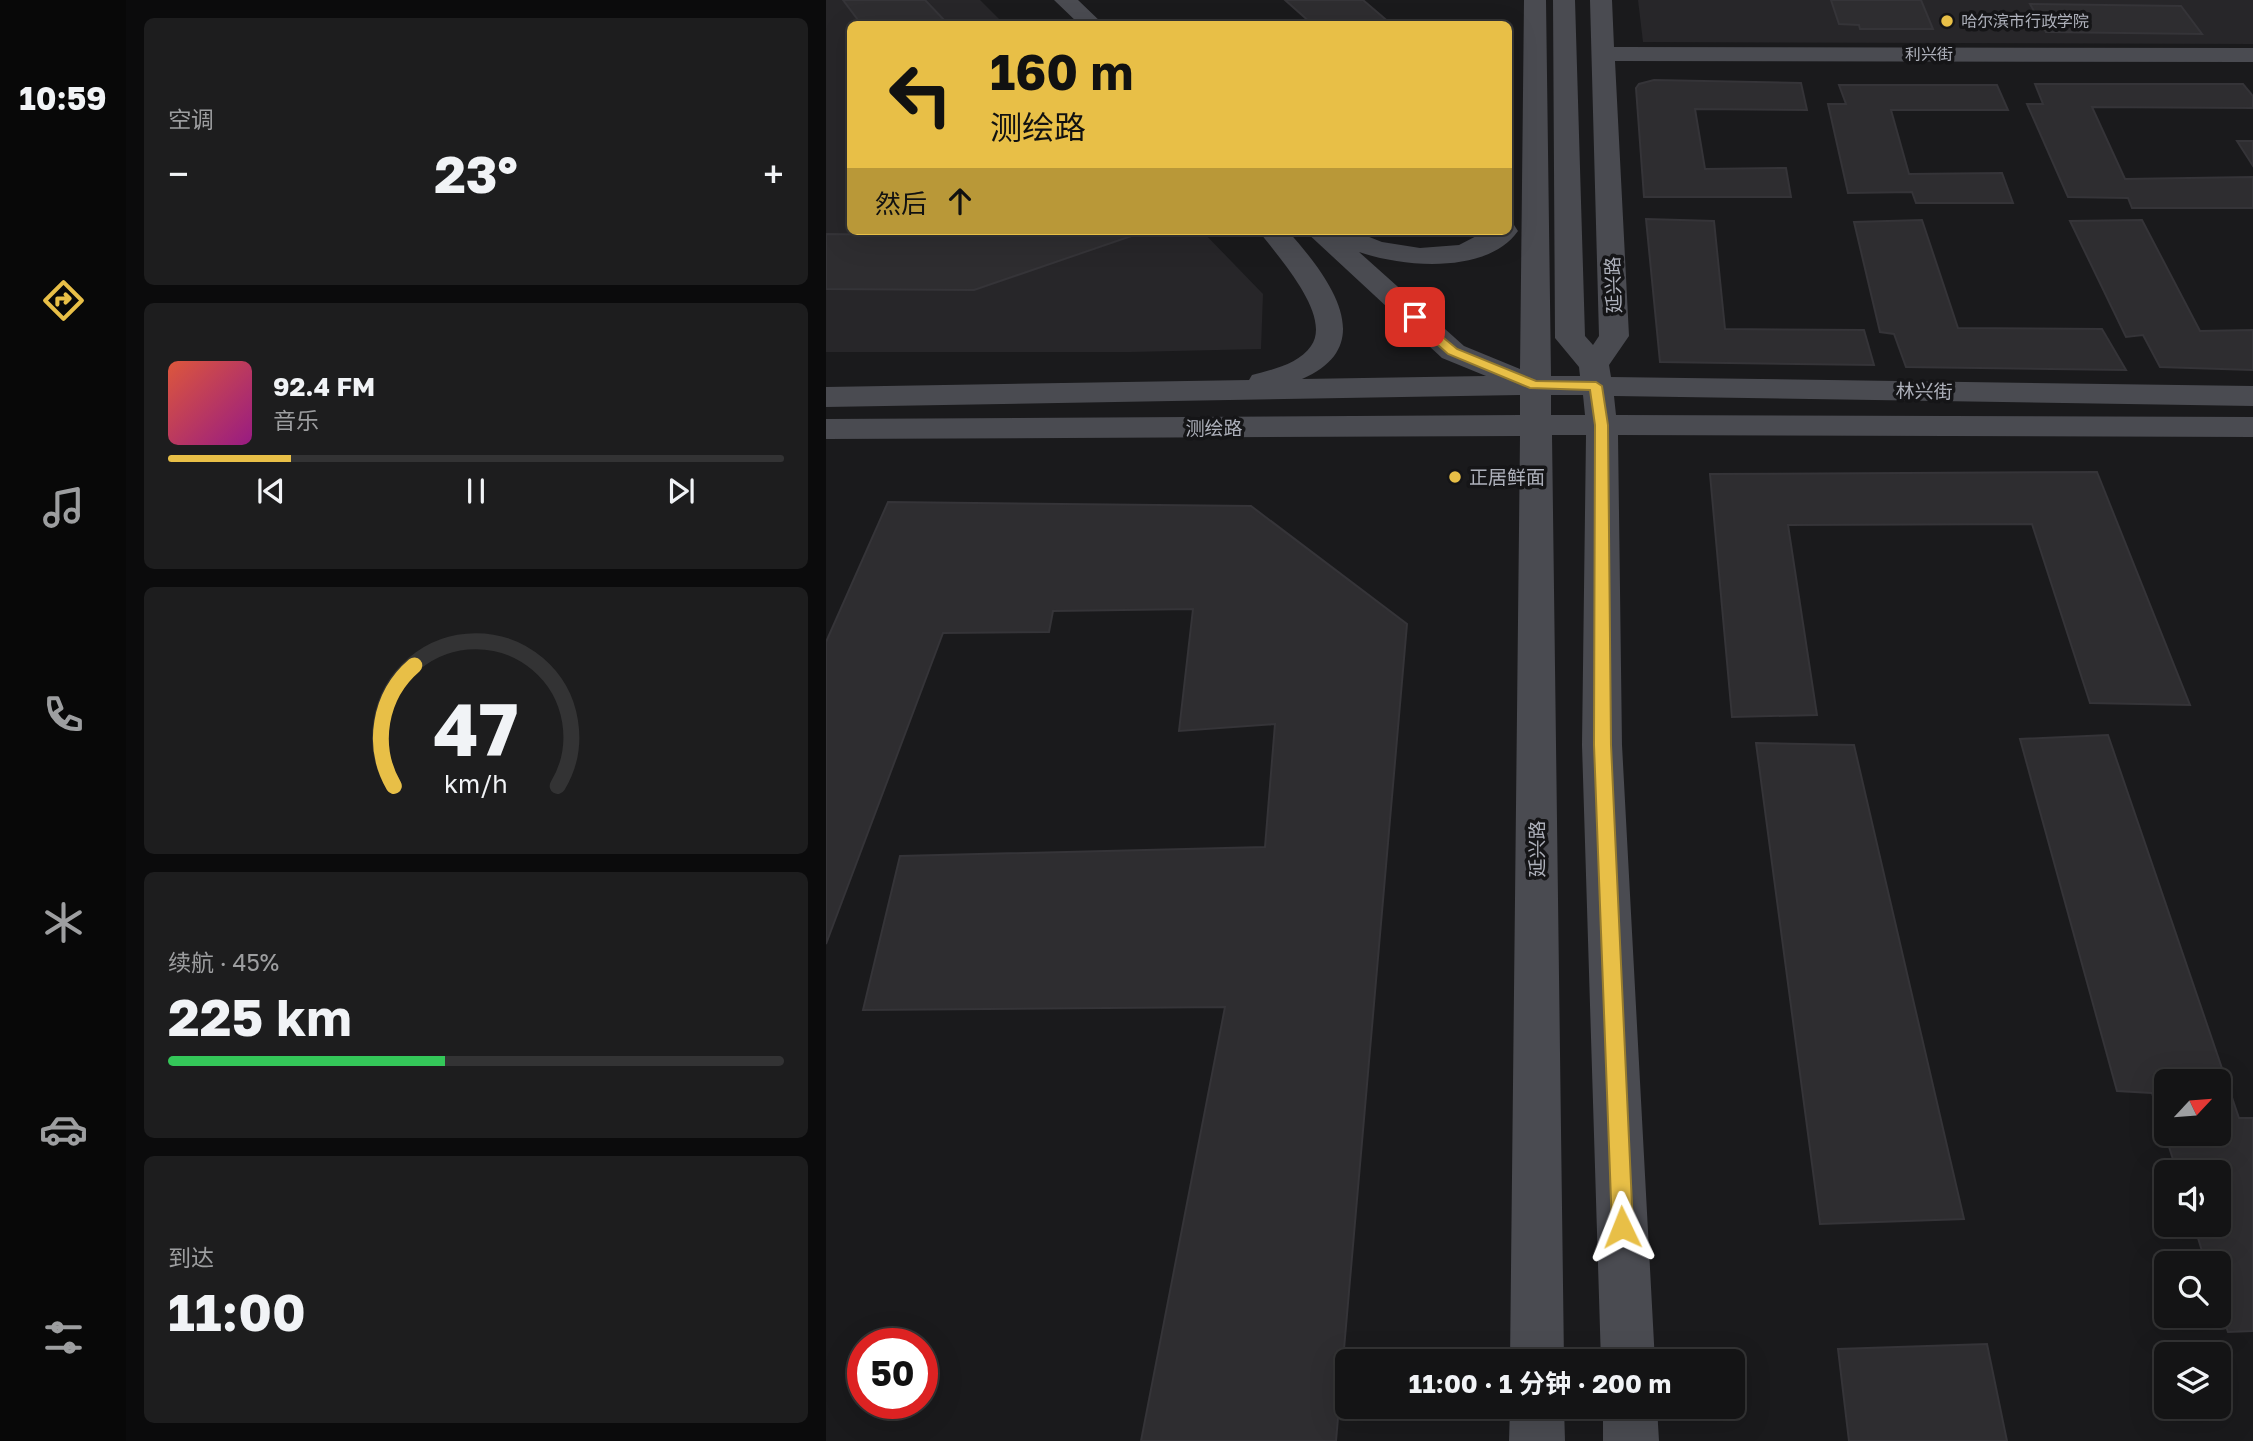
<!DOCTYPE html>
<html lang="zh">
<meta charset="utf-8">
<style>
body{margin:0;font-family:"Golos Text","Noto Sans SC",sans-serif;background:#1d1d1e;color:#f1f3f6;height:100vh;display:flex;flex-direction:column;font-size:26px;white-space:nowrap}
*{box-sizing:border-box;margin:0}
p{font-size:23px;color:#9d9ea0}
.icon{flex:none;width:38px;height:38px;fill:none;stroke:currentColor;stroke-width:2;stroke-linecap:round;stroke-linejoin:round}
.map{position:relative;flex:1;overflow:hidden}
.side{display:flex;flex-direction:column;gap:18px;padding:18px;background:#0b0b0c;width:700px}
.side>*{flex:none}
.guide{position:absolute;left:21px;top:21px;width:665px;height:214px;border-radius:10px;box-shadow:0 7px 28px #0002,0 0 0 2px #333334;background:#e8bf47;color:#111;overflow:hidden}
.needle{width:46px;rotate:64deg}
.tools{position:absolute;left:1328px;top:1069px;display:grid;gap:14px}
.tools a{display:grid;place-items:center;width:77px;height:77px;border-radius:10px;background:#141415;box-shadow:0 7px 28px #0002,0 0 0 2px #333334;font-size:35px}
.speed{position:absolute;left:21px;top:1328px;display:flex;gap:14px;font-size:35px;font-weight:700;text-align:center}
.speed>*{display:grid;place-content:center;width:91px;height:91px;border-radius:50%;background:#141415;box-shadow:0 7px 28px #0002,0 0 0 2px #333334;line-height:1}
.speed .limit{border:10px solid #d22;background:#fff;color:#111}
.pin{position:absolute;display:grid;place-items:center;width:60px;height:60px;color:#fff;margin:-30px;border-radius:14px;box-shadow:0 4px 10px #0006}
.me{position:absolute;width:77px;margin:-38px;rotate:358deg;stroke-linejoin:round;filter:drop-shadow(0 0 5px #0008)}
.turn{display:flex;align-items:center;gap:24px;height:147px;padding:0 28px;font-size:32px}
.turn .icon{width:91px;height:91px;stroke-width:2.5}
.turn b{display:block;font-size:49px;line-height:60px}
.then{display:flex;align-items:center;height:66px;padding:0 28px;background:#0003;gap:14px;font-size:26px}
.big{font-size:52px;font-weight:700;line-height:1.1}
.side .tile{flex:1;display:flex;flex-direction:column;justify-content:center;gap:10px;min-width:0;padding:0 24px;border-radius:10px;background:#1d1d1e}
.side .dial{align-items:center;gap:0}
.dial svg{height:182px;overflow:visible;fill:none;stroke:#333334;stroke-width:7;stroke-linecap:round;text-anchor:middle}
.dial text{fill:#f1f3f6;stroke:none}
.song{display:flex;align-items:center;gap:21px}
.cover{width:84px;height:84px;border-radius:10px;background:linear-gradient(135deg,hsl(10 70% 55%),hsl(310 70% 35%))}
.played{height:7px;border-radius:4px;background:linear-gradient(90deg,#e8bf47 20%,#333334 20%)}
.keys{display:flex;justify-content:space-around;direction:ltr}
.heat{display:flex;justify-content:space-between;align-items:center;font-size:38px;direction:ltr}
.charge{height:10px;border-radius:5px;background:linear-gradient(90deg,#34c759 45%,#333334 0)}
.trip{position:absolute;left:509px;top:1349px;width:410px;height:70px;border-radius:10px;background:#141415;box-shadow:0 7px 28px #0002,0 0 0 2px #333334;font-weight:700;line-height:70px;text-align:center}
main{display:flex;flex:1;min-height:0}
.menu{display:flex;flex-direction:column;width:126px;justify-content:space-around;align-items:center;background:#080808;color:#9d9ea0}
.menu .icon{width:49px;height:49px}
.menu .selected{color:#e8bf47}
.menu b{font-size:32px;color:#f1f3f6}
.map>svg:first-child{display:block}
</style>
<main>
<nav class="menu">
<b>10:59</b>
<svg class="icon selected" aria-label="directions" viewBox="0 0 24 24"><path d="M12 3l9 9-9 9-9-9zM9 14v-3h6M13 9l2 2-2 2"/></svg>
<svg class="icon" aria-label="music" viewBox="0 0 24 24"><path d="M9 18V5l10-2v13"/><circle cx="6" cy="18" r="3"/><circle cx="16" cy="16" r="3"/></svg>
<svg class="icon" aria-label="phone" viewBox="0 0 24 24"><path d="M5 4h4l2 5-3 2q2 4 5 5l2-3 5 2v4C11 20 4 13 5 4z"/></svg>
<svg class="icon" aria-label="climate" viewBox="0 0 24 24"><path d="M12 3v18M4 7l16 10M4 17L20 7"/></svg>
<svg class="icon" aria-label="car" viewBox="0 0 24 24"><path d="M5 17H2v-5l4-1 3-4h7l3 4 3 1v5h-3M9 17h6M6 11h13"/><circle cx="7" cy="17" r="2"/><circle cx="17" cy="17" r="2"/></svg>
<svg class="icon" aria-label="filters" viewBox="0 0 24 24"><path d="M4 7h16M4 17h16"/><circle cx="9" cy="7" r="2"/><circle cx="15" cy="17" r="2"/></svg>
</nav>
<section class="side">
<div class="tile"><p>空调</p>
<div class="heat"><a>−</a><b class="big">23°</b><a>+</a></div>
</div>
<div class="tile">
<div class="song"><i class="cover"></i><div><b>92.4 FM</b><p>音乐</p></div></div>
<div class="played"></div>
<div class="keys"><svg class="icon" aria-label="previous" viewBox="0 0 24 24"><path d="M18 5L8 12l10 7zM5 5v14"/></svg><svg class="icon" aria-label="pause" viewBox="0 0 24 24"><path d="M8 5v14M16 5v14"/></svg><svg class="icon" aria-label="next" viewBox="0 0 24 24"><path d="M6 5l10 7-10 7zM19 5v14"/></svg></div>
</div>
<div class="tile dial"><svg viewBox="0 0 100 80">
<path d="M14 69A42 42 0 1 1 86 69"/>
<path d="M14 69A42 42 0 0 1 23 16" stroke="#e8bf47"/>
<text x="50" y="56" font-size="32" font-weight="700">47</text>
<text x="50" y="72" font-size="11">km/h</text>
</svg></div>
<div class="tile"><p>续航 · 45%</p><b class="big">225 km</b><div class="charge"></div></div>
<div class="tile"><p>到达</p><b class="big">11:00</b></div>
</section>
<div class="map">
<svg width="1427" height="1441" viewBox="0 0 1427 1441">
<rect width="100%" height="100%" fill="#1a1a1c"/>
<path fill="#272629" d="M0,0h154l24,24h-154v207h352l61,63 -2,55 -130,3h-305z
M812,0h615v44l-610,-2z"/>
<path fill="#2e2d30" stroke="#353438" stroke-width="2" fill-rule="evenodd" d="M17,0h82l23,24h-87z
M459,0h78l28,24h-79z
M1005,0h90l12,29h-73l-1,-4 -20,-1z
M1204,4l151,2 21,28 -156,-2z
M828,80l147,3 6,27 -112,-1 10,60 81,-1 5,29h-147l-8,-109 3,-4z
M1209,84h208l10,12v12l-161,-1 33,72 128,-2v31h-121l-4,-10 -60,-1 -41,-93h16z
M1013,85h158l11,25h-117l18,64 93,-1 11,30h-97l-4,-11 -64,1 -20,-89h18z
M1411,141h16v25z
M820,219l68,2 11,108 139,1 10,35 -214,-3z
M1096,220l36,108 144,1 24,41 -220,-3 -12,-33 -14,-2 -26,-110z
M1316,220l58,111 53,-1v40l-93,-3 -17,-32 -17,2 -56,-116z
M166,231h154l-172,59 -148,-1v-55l145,2z
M1271,472l93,233 -100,-2 -58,-179 -244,1 29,190 -85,2 -22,-243z
M62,502l363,4 156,118 -71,817h-195l84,-434 -362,3 37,-154 365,-9 10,-123 -96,7 14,-122 -140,2 -4,21 -106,1 -117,311v-302z
M1282,735l131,383h14v213l-25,1 -9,-27v-41h-13l-12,-39h25v-53h-42l-25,-79 -35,-2 -97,-352zM1340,1082h53v52h-53z
M930,743l98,2 110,474 -144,5z
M1161,1344l20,97h-158l-11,-92z"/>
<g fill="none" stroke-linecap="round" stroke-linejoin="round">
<path fill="#4a4b51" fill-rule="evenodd" d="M228,0h24l25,24h-24z
M698,0h22l5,376h29l-1,-9 -24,-29 -2,-338h22l10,336 8,9 6,-9 -9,-336h22l2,47 639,1v14l-638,-1 14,275 -20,29 2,12 642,9v20l-639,-10 2,19 637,2v20l-635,-2 4,310 33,617h-54l-19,-617 4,-310h-34l12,927h-54l10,-926 -694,3v-20l694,-4v-20l-694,12v-20l423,-7 3,-5c19,-5 47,-11 59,-29 22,-31 -35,-91 -52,-115h29c39,44 94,114 14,148l184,-3 -44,-18 -137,-127h49l28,11 38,6 39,-3 27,-14h22v-7l6,1 4,6c-31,44 -116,36 -159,21l105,94 56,23zM725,395h32l2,20h-34z
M684,1407h54l1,34h-56z
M777,1407h54l2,34h-56z"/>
</g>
<path fill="#e8bf47" stroke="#977c2e" stroke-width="2" d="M589,314l42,35 79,32 60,1 6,4 6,39 3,320 22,482 -3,8 -8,3 -7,-3 -3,-8 -18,-482 1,-320 -5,-35 -60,-2 -82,-34 -38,-34v-5z"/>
<g fill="#e8bf47" stroke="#151517" stroke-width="2.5">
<circle cx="1121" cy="21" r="7"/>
<circle cx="629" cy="477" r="7"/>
</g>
<g text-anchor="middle" stroke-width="7" stroke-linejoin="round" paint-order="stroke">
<g font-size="16" fill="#aeb1bb" stroke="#151517" text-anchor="start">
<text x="1135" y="27">哈尔滨市行政学院</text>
</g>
<g font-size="16" fill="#aeb1bb" stroke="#151517">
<text x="1103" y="60">利兴街</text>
</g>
<g font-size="19" fill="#aeb1bb" stroke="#151517">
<text transform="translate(787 285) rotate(-92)" y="7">延兴路</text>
<text transform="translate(1098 391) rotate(1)" y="7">林兴街</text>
<text x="388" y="435">测绘路</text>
<text transform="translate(711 849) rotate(-90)" y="7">延兴路</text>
</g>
<g font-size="19" fill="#aeb1bb" stroke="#151517" text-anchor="start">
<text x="643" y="484">正居鲜面</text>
</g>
</g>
</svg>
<div class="tools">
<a><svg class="needle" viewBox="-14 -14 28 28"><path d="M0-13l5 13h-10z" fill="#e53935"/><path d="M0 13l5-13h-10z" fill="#9d9ea0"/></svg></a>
<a><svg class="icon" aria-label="sound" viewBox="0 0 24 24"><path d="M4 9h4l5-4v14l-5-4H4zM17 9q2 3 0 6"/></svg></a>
<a><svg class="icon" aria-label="search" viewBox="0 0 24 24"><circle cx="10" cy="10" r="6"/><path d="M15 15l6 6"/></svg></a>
<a><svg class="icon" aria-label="layers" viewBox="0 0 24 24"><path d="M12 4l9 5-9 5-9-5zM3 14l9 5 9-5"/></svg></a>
</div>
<div class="speed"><div class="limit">50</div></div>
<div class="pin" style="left:589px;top:317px;background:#d93025"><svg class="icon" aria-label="arrive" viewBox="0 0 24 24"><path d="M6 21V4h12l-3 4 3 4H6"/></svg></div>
<svg class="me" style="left:796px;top:1227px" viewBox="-20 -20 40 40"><path d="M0-17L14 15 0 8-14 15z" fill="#e8bf47" stroke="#fff" stroke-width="4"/></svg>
<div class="trip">11:00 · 1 分钟 · 200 m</div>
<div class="guide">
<div class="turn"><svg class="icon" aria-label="left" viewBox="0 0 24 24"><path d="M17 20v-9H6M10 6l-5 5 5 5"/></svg><div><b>160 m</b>测绘路</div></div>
<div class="then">然后<svg class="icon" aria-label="ahead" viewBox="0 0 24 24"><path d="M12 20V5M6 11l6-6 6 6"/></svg></div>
</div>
</div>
</main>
